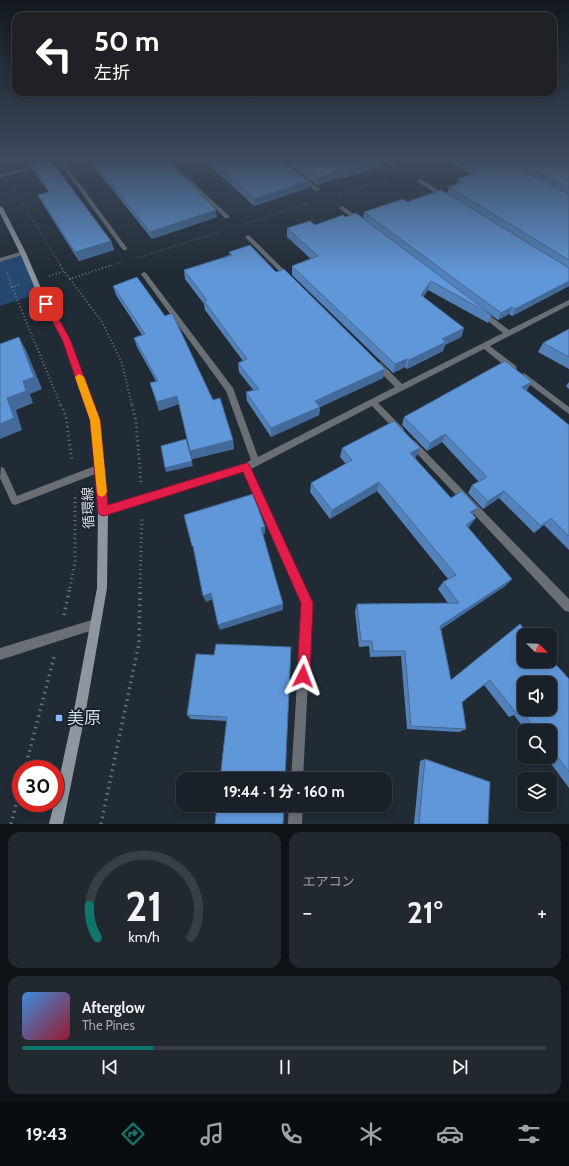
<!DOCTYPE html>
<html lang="ja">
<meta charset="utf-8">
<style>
body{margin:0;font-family:Cabin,"Noto Sans JP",sans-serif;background:#222830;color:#f1f3f6;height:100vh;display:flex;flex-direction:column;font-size:15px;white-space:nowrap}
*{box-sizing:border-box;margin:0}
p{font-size:13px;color:#9fa3a8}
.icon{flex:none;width:22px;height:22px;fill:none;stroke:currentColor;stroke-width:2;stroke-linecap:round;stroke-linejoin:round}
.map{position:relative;height:824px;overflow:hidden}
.side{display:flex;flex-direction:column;gap:8px;padding:8px;background:#0e1216;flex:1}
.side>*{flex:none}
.guide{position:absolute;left:12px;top:12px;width:545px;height:84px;border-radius:12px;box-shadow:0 2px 6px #0003,0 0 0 1px #373e45;background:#202124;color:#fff;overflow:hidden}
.needle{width:26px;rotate:113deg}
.fabs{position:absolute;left:517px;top:628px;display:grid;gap:8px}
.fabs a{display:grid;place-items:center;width:40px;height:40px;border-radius:8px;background:#192028;box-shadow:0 2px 6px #0003,0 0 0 1px #373e45;font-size:20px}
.speed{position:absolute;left:12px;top:760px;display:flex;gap:8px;font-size:20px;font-weight:700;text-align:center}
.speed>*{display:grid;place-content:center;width:52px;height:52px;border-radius:50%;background:#192028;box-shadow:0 2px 6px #0003,0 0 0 1px #373e45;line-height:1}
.speed .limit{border:6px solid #d22;background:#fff;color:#111}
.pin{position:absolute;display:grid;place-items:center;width:34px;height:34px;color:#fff;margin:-17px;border-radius:8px;box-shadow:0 2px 6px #0006}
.me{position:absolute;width:44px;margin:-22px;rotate:3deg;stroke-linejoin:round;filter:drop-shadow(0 0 3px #0008)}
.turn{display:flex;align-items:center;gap:14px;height:84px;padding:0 16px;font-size:18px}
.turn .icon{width:52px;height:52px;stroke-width:2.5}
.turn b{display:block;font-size:28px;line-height:34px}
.big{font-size:30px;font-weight:700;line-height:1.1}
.side .tile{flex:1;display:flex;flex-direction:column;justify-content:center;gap:6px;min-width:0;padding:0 14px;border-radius:12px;background:#222830}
.side .dial{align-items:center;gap:0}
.dial svg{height:104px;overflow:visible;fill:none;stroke:#373e45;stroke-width:7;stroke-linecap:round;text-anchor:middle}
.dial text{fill:#f1f3f6;stroke:none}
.song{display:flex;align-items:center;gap:12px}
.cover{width:48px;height:48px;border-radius:6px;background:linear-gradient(135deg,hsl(210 70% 55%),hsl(350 70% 35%))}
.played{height:4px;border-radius:2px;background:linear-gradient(90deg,#0f766e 25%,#373e45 25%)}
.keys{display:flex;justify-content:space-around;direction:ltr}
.heat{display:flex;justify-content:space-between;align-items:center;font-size:22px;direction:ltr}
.side .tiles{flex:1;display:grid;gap:8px;grid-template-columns:1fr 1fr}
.tile:last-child{grid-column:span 2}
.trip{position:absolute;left:176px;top:772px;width:216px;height:40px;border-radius:12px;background:#192028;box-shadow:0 2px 6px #0003,0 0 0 1px #373e45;font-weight:700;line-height:40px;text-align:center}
.tab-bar{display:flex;height:64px;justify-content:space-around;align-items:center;background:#0a0d10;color:#9fa3a8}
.tab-bar .icon{width:28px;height:28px}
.tab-bar .active{color:#0f766e}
.tab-bar b{font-size:18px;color:#f1f3f6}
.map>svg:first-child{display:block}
</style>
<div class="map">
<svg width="569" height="824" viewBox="0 0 569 824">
<rect width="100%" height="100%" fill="#212b36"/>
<path fill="#254870" d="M23,253l17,40 -40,13v-46z"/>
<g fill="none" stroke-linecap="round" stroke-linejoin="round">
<path stroke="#6d767f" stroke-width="1.5" stroke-dasharray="0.5 2" stroke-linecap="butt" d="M423,167l28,-9
M12,186l49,80
M339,194l48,-16
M247,223l64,-20
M137,258l85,-27
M109,266l13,-4"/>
<path stroke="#6d767f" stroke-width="2" stroke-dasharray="1 2.5" stroke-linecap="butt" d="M60,265l4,6
M7,273l5,14 7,-2
M49,276l15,-5 6,8 42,-14
M70,279l32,43 20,41 10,43
M12,287l49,119"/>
<path stroke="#6d767f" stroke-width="3" stroke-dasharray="1 3.5" stroke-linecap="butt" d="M61,405l5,12 6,44
M132,405l4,16 5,62
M70,588l5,-27v-66
M140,588l2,-72"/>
<path stroke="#6d767f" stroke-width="3.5" stroke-dasharray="1.5 4.5" stroke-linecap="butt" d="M64,615l6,-28
M25,769l29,-112
M11,824l10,-39
M101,824l38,-181 1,-56"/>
<path fill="#6a6f75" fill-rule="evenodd" d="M100,464l3,1 1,3 -1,3 -88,34 -3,-1 -12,-26 1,-11 3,1 13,28z
M95,619l4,1 1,4 -1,4 -99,32v-12z"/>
<path fill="#6a6f75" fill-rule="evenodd" d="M56,158h17l-10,3 64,87v2h-4l-64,-88 -59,15v-2l57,-15z
M162,158h5l62,58v2h-4z
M379,158h6l10,7 -4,1z
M299,177h4l18,13 -5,1 -17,-12z
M418,180h4l27,17 -5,1 -26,-16z
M342,206l21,14v2h-4l-19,-13 -1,-1z
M248,235l2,1 41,41v2h-4l-42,-42z
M23,251l2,1v2l-25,8v-4z
M144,272l2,1 87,115 25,69 137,-70 -21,-21 -1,-2 1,-2h6l22,22 101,-51 -23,-18v-4h4l25,19 60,-30v5l-79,41 26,20 1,2 -1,2h-6l-26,-21 -106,54 25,25 1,2 -1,2h-6l-25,-26 -121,63 61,134 -9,176h-12l11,-176 -58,-132 -141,45 -3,-1 -2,-3 2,-3 3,-1 141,-44 7,-4 -25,-69 -85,-117z
M524,373l45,34v7l-48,-36 -1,-2z
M412,440l3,1 154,158v13l-4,-1 -156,-166 -1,-2 1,-2z
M289,805h14l-1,19h-14z"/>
<path fill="#8e969f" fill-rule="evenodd" d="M0,206l3,2 23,45 17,40 27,46 29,81 5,48 4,44 -1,76 -21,122 -23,114h-14l5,-21h1v-5l19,-88 23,-122 1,-76 -2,-44 -5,-48 -29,-81 -25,-46 -17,-40 -20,-40z"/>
</g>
<path fill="#5382bb" d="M19,158h33l-2,2 61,81 3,9 -35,11 -37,-58 -4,-8 10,-3 -14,-22 -2,-5 -3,-4 -4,1 -2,-3h-3z
M87,158h79l51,59 -65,22z
M202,158h76l31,23v7l-55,18z
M280,158h107l-1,7 -41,13 -3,-1 -25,8z
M388,158h18l-12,4z
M442,158h122l5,3v125l-57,30 -3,-2 -11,6 -7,-5 -3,8 -60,-33 -5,7 41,31 -3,9 -16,8 -2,6 -36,18 -2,-2 -12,6 -101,-98v-9l19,-7 -24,-22v-9l28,-3 30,-8 18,2 1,-7 43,-10 40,-8 2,-7 7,-2 2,-6 13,-5z
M229,252l47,20 109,97 -2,9 -63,29 -1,8 -48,22 -24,-36 -1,-9 8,-1 -15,-19 -1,-9 5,-2 -38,-51 -1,-6 -19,-25 -1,-9 46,-15z
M113,286l120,154 1,9 -42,10 -13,-55 -20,7 -9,-28 6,-2 -19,-34 -3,-9 8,-3 -26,-40z
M569,329v40l-31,-17 5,-9z
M569,382v7l-3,-3z
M527,390l-1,1 43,34v125l-25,-25 -10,8 -35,-35 -16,11 -15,-16 4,-8 7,-3 -37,-40 -15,9 -25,-26 2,-8z
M342,448h78l-4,9 -1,1 36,40 27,10 -5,7 -3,11 -2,2 44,51 -7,7 -64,43 10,51 118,-2v110l-23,-31h4v-26h-24l-12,-16 -5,2 -25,-32 -22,17 4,27 -7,3 -52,-3 -6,-73 -31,1 -1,-11 -10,1 -4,-36 2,-7 91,-1 -10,-14 5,-7 5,-3 -71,-88 -47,28 -20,-27 1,-9 35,-19 -6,-7z
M291,647l-64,74 -36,-2 -4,-4 27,-60z
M425,759l63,65h-74l6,-63z"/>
<path fill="#436a98" d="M24,158h4l1,3 -4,1z
M31,158h21l-2,2 -19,1 1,4 -3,-6z
M387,158l-1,7 -41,13 1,-6z
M394,158h12l-12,4z
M343,170l-1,7 -25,8v-7z
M309,181v7l-55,18v-7z
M216,210l1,7 -65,22 -2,-7z
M111,241l3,9 -35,11 -4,-9z
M431,281l-3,9 -9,14 2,-9z
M569,281v5l-57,30 3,-7z
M512,307l-3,7 -11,6 3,-7z
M464,328l-3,9 -16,8 -2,6 -36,18 2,-9 33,-21z
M19,337l7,13 16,39 -12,5 3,9 -17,7 6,20 -22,9v-15l7,-26 16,-17z
M407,359l-2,8 -12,6 2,-9z
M385,369l-2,9 -63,29 -1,8 -48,22v-9l44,-27z
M532,382l-5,8 -9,6 4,-9z
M177,396l2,8 -20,7 -2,-9z
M445,434l-3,8 -15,9 3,-8z
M186,439l7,27 -27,6 -1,-4z
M233,440l1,9 -42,10 -2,-8z
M420,448l-4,9 -9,5 3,-9z
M379,482l-2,9 -47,28 2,-9z
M504,491l-5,7 -16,11 5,-8z
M478,508l-5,8 -3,-4z
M476,518l-6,8 -10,7 6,-8z
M551,518l-7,7 -10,8 7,-7z
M265,527v7l-4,1v-7z
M512,579l-7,7 -70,46 5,-6z
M211,593l2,6 -7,3 -3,-6z
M283,604v6l-63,20 -2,-5z"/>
<path fill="#6097d9" stroke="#436a98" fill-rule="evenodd" d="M44,158h5l62,83 -36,11 -37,-57 11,-3 -18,-31z
M90,158h76l50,52 -66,22z
M209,158h69l31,23 -55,18z
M289,158h98l-41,14 -3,-2 -26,8z
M455,158h42l72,36v66l-120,-73 14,-5 -5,-3 21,-8z
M511,158h53l5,3v27z
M441,190l128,78v13l-54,28 -3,-2 -11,6 -137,-101 39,-13 4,3z
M356,213l136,102 -61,-34 -10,14 43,33 -22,11 4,3 -37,18 -2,-1 -12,5 -103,-98 26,-10 -31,-28 23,-7 5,4 28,-10 2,2z
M250,245l26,27 8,-3 101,100 -70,32 5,6 -49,21 -25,-36 13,-3 -21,-26 9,-4 -43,-58 3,-1 -23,-30 48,-15 -3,-3z
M137,277l28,39 7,-3 41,87 7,-2 13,42 -43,11 -13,-55 -20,6 -7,-19 8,-2 -24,-43 11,-4 -32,-48z
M569,329v28l-26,-14z
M19,337l15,40 -11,4 3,10 -19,7 7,20 -14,6v-80z
M505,361l27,21 -10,5 47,38v111l-18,-18 -10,8 -37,-35 -16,10 -16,-16 15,-8 -42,-43 -15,9 -26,-26z
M394,421l26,27 -10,5 41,45 11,-7 16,17 -8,4 6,6 -10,7 46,54 -72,47 11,54 69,-56 9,11h-5v26h26v-3l19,21v93l-19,-25v-16h-13l-16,-21 -4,4 -27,-34 -28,22 4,27 -55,-3 -6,-75h-32l-1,-10h-11l-4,-37 102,-1 -16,-21 13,-7 -77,-93 -47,28 -21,-27 41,-23 -10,-12zM524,683h26v26h-26z
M186,439l6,22 -27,7 -4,-22z
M253,494l12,33 -4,1 22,76 -65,21 -7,-32 -8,3 -10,-50h-1l-8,-31z
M216,644l75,3 -6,132h-65l7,-62 -40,-2 9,-61 18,1z
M425,759l65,23 -2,42h-69z
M217,805h67l-1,19h-68z"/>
<linearGradient id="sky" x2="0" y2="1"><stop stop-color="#12181e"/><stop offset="0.58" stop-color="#3d4a5d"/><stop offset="1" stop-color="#3d4a5d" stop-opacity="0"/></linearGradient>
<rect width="569" height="274" fill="url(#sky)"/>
<path fill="#e11d48" stroke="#92132f" d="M46,302l4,2 20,35 30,81 8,85 138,-42 3,1 64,139 -3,73 -2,5 -5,2 -4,-2 -2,-5 4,-73 -58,-131 -139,44 -4,-1 -2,-3 -8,-92 -28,-81 -19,-35z"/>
<path fill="#f59e0b" d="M79,374l5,3 16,43 7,72 -2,3 -3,2 -4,-2 -1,-3 -7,-72 -15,-43z"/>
<rect fill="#86bbfb" stroke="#18212c" stroke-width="1.5" x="55" y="714" width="8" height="8" rx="2"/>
<g text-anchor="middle" stroke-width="4" stroke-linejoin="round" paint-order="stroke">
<g font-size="14" fill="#d5dbe2" stroke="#18212c">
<text transform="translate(88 508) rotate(-92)" y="5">循環線</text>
</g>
<g font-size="17" fill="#d5dbe2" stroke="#18212c" text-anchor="start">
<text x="67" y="724">美原</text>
</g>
</g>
</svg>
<div class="fabs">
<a><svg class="needle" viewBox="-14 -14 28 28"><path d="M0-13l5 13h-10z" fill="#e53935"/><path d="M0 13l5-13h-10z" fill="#9fa3a8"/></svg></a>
<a><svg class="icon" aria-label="sound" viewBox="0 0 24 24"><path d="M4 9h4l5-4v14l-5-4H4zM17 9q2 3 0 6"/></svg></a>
<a><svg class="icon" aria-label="search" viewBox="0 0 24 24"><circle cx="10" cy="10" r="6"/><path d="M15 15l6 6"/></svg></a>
<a><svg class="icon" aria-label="layers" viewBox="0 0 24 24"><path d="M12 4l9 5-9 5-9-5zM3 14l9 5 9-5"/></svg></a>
</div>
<div class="speed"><div class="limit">30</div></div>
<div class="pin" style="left:46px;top:304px;background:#d93025"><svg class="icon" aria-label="arrive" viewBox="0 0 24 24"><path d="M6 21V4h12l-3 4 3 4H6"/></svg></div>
<svg class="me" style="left:303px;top:676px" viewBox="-20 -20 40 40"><path d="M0-17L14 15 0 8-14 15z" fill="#e11d48" stroke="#fff" stroke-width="4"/></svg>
<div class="trip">19:44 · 1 分 · 160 m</div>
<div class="guide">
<div class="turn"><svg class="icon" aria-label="left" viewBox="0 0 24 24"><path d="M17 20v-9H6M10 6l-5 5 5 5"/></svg><div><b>50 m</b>左折</div></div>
</div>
</div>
<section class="side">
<div class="tiles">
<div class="tile dial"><svg viewBox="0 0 100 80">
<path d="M14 69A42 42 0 1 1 86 69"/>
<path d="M14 69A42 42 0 0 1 8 44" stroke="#0f766e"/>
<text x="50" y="56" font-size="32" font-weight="700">21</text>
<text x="50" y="72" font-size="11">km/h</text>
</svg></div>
<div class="tile"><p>エアコン</p>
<div class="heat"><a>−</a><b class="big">21°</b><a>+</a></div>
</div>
<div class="tile">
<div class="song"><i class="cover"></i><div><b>Afterglow</b><p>The Pines</p></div></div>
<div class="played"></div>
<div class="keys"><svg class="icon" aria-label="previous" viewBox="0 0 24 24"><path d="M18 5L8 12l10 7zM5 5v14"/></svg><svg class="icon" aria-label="pause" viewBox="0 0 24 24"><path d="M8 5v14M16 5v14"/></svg><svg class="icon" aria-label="next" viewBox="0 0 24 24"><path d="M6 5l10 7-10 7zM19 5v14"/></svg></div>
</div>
</div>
</section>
<nav class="tab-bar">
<b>19:43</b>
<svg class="icon active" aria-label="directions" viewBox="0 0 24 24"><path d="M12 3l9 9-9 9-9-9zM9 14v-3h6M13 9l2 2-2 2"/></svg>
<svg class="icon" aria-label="music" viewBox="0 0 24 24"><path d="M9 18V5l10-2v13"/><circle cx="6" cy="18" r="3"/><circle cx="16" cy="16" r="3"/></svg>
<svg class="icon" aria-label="phone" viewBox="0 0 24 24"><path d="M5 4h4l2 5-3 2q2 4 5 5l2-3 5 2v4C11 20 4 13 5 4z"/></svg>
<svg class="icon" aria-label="climate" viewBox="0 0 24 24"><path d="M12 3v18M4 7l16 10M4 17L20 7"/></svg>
<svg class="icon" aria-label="car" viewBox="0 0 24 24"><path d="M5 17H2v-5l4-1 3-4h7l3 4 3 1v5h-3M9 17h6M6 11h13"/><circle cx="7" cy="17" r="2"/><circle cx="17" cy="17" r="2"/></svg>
<svg class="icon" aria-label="filters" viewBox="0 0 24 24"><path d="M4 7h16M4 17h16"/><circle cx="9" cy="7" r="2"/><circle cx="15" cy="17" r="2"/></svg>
</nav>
